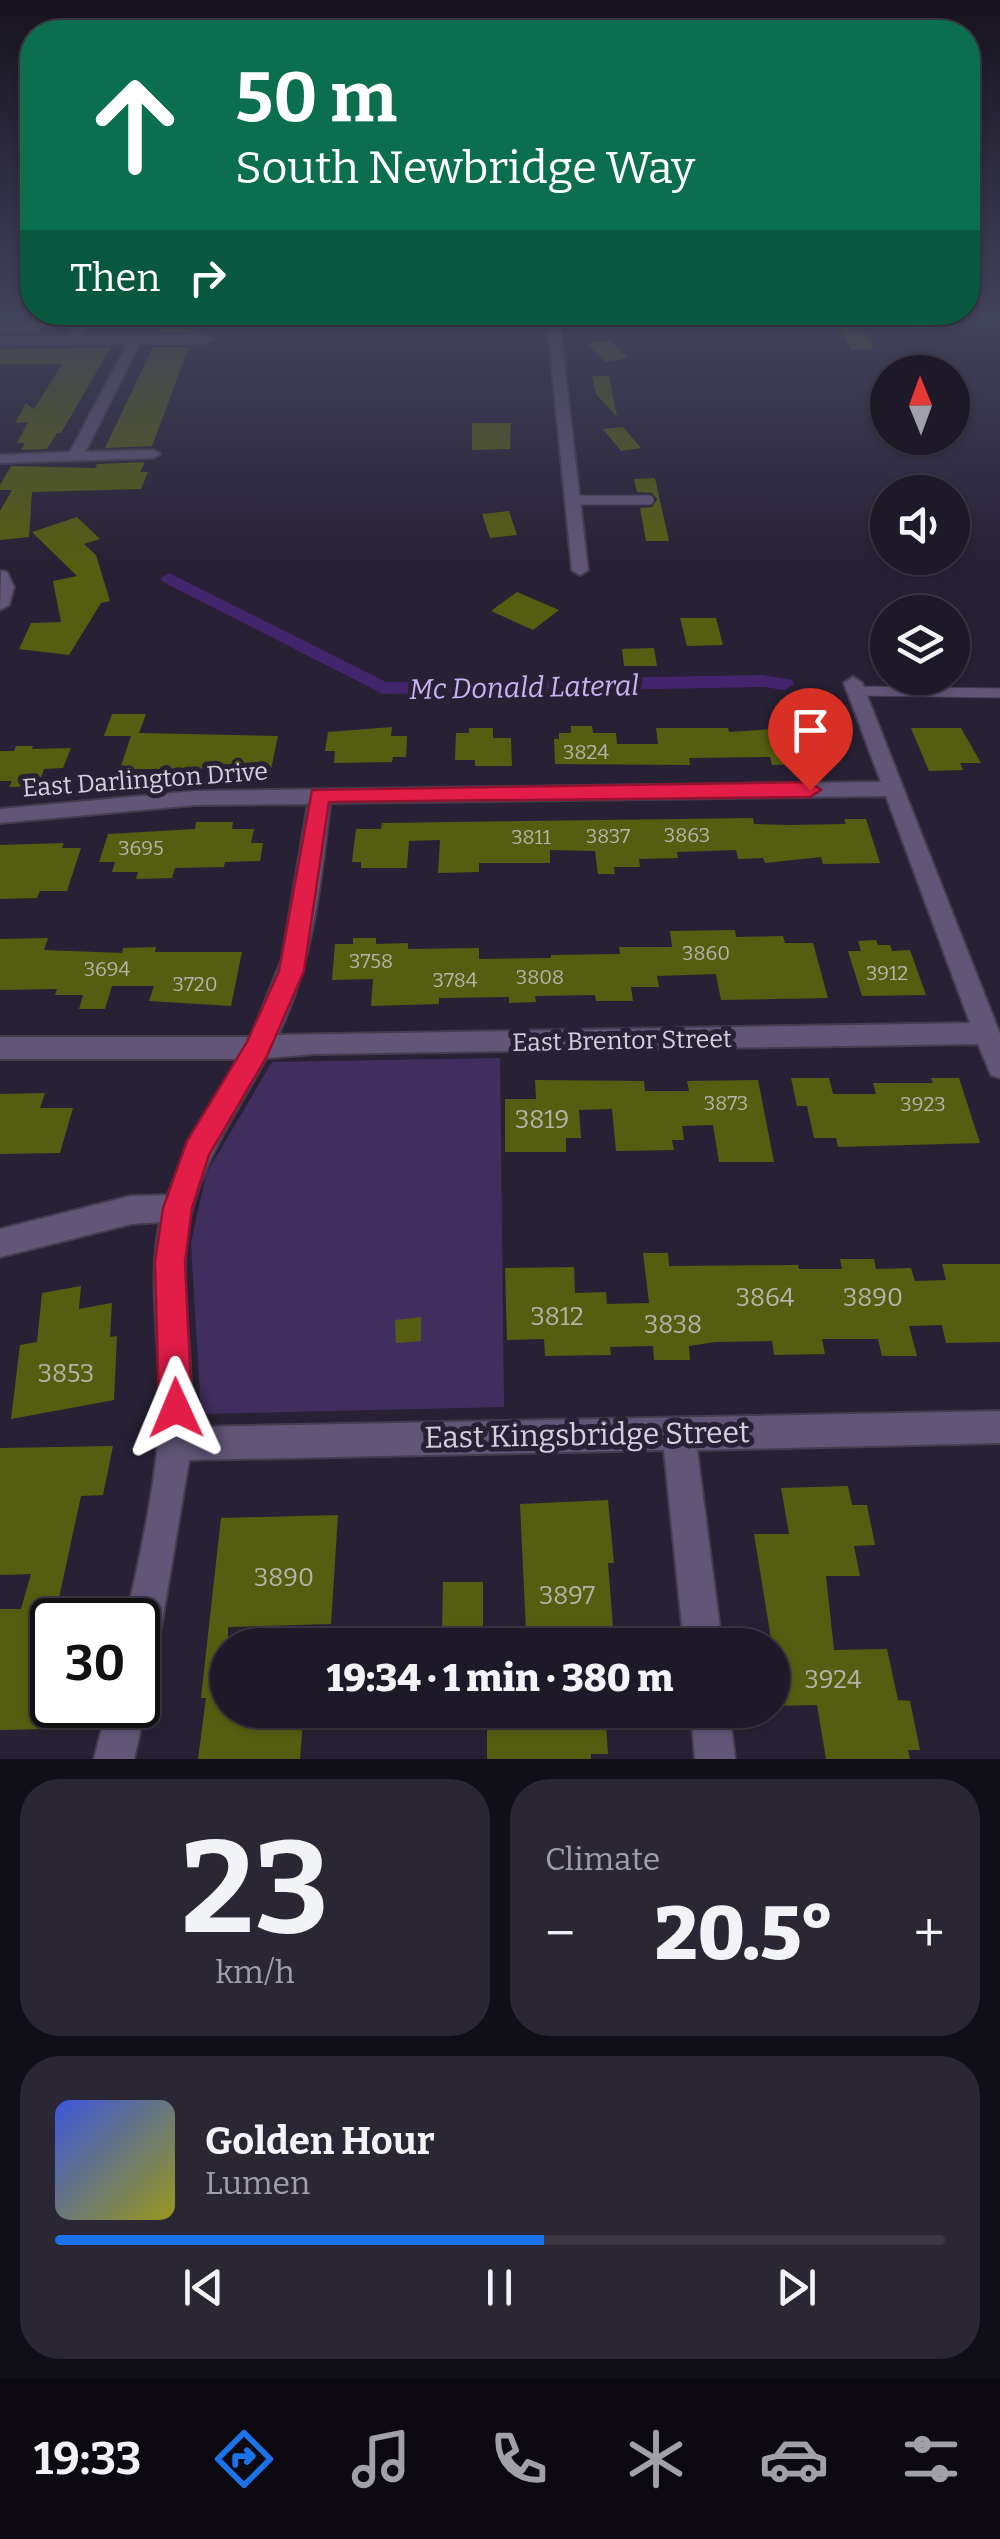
<!DOCTYPE html>
<meta charset="utf-8">
<style>
body{margin:0;font-family:Bitter,serif;background:#2b2634;color:#f1f3f6;height:100vh;display:flex;flex-direction:column;font-size:38px;white-space:nowrap}
*{box-sizing:border-box;margin:0}
p{font-size:32px;color:#a1a0a8}
.icon{flex:none;width:55px;height:55px;fill:none;stroke:currentColor;stroke-width:2;stroke-linecap:round;stroke-linejoin:round}
.map{position:relative;height:1759px;overflow:hidden}
.details{display:flex;flex-direction:column;gap:20px;padding:20px;background:#100e16;flex:1}
.details>*{flex:none}
.top-card{position:absolute;left:20px;top:20px;width:960px;height:305px;border-radius:40px;box-shadow:0 2px 8px #0004,0 0 0 2px #3c3845;background:#0b6e4f;color:#fff;overflow:hidden}
.needle{width:65px;rotate:359deg}
.tools{position:absolute;left:870px;top:355px;display:grid;gap:20px}
.tools a{display:grid;place-items:center;width:100px;height:100px;border-radius:50%;background:#1e1928;box-shadow:0 2px 8px #0004,0 0 0 2px #3c3845;font-size:50px}
.speed{position:absolute;left:30px;top:1598px;display:flex;gap:20px;font-size:50px;font-weight:700;text-align:center}
.speed>*{display:grid;place-content:center;width:130px;height:130px;border-radius:50%;background:#1e1928;box-shadow:0 2px 8px #0004,0 0 0 2px #3c3845;line-height:1}
.speed .limit{border:5px solid #111;border-radius:15px;background:#fff;color:#111}
.pin{position:absolute;display:grid;place-items:center;width:85px;height:85px;color:#fff;margin:-102px -42px;border-radius:50% 50% 50% 0;rotate:-45deg;box-shadow:0 0 10px #0007}
.pin .icon{rotate:45deg}
.me{position:absolute;width:110px;margin:-55px;rotate:359deg;stroke-linejoin:round;filter:drop-shadow(0 0 8px #0008)}
.turn{display:flex;align-items:center;gap:35px;height:210px;padding:0 50px;font-size:45px}
.turn .icon{width:130px;height:130px;stroke-width:2.5}
.turn b{display:block;font-size:70px;line-height:85px}
.then{display:flex;align-items:center;height:95px;padding:0 50px;background:#0003;gap:20px;font-size:38px}
.big{font-size:75px;font-weight:800;line-height:1.1}
.details .widget{flex:1;display:flex;flex-direction:column;justify-content:center;gap:15px;min-width:0;padding:0 35px;border-radius:40px;background:#2b2634}
.details .dial{align-items:center;gap:0}
.dial b{font-size:130px;line-height:1}
.song{display:flex;align-items:center;gap:30px}
.cover{width:120px;height:120px;border-radius:15px;background:linear-gradient(135deg,hsl(230 70% 55%),hsl(60 70% 35%))}
.played{height:10px;border-radius:5px;background:linear-gradient(90deg,#1a73e8 55%,#3c3845 55%)}
.keys{display:flex;justify-content:space-around;direction:ltr}
.heat{display:flex;justify-content:space-between;align-items:center;font-size:55px;direction:ltr}
.details .tiles{flex:1;display:grid;gap:20px;grid-template-columns:1fr 1fr}
.widget:last-child{grid-column:span 2}
.trip{position:absolute;left:210px;top:1628px;width:580px;height:100px;border-radius:50px;background:#1e1928;box-shadow:0 2px 8px #0004,0 0 0 2px #3c3845;font-weight:800;line-height:100px;text-align:center}
.menu{display:flex;height:160px;justify-content:space-around;align-items:center;background:#0c0a10;color:#a1a0a8}
.menu .icon{width:70px;height:70px}
.menu .active{color:#1a73e8}
.menu b{font-size:45px;color:#f1f3f6}
.map>svg:first-child{display:block}
</style>
<div class="map">
<svg width="1000" height="1759" viewBox="0 0 1000 1759">
<rect width="100%" height="100%" fill="#282135"/>
<path fill="#402f5e" d="M500,1058l4,349 -303,7 -10,-171 15,-69 66,-112z"/>
<g fill="none" stroke-linecap="round" stroke-linejoin="round">
<path fill="#43256e" fill-rule="evenodd" d="M169,573l217,109 377,-7 29,5 2,4 -9,6 -22,-3 -380,7 -220,-112 -2,-4z"/>
</g>
<path fill="#555e10" d="M166,318h35l-5,13 -36,1z
M834,318h22l18,31 -22,1z
M0,319h49l-10,14h-39z
M610,341l18,17 -23,4 -18,-18z
M111,347l-50,86h-4l-10,16 -26,1 4,-7h-8l11,-21 -13,1 11,-20 8,6 28,-45h-62v-15z
M153,347h36l-37,99 -47,2z
M592,376h17l8,41 -21,-23z
M472,423h39l-1,26 -38,1z
M623,427l18,21 -20,3 -18,-22z
M145,462l-5,10h8l-7,17 -109,3 -3,45 -29,3v-29l12,-21h-12v-5l11,-19 84,2 2,-4z
M655,478l14,63h-23l-6,-33 12,-1 5,-8 -5,-6 -15,-1 -3,-13z
M509,511l8,24 -27,3 -8,-24z
M77,517l23,22 -16,5 12,11 14,46 -9,2 -32,52 -50,-6 12,-26 30,-1 -8,-41 24,-5 -45,-44z
M517,592l42,18 -26,20 -42,-19z
M680,618h36l7,27 -36,1z
M654,648l3,18h-33l-2,-17z
M112,714h34l-7,19 139,3 -7,33h-151l11,-33h-27z
M571,726h21l1,7h23l1,11h41l-2,-16h72l1,4 93,-6 10,30h-29l2,8 -33,1 -2,-8 -81,1 1,7 -135,-1 -1,-25h5v-6h12z
M392,727l-1,9h16l-1,21h-13l-1,5 -58,1 1,-12h-10l3,-19z
M469,728h24v10h18l1,28h-37v-6h-20l1,-27h13z
M911,728h50l20,35h-21l3,7 -34,1z
M16,746h17l-1,3 39,-1 -8,20 -19,1 -6,17 -29,1 3,-6h-12v-30h14z
M753,818l1,6 37,1 55,-1 -2,-5h22l14,44 -57,1 -2,-7 -56,6 -2,-5 -25,1 -2,-9 -59,2 1,6 -39,1 1,8h-26l1,7h-17l-3,-23 -45,-1v13h-71v9l-41,1 2,-33 -31,1 -2,27h-46v-6h-9l4,-33h25l1,-6z
M196,822h37l-1,7h22l-3,14h12l-3,18 -35,1 -1,5 -49,1 -3,10 -36,1 2,-7h-26l3,-10h-16l9,-28 87,-5z
M64,843l-2,5h19l-14,43h-27l-3,7 -37,1v-54z
M735,930l1,7 47,-1 2,7h28l15,55 -107,2 -5,-26 -59,2 2,11h-28l2,14h-37l-1,-6 -60,1 1,6 -27,1v-6l-70,1v6l-68,2 2,-27 -41,1 3,-36h18v-6h23v6l32,-1v6l71,-1v11l72,-1v-3l69,-1 -1,-7h53l-2,-16z
M48,938l-4,12 78,3 1,-5 33,-1 -1,5h87l-11,54 -82,-5 5,-15h-42l-7,23h-26l4,-14h-28l2,-6 -57,1v-51z
M876,940l2,5h12l2,6 18,-1 16,45 -64,1 -14,-45h13l-3,-10z
M791,1078h38l4,16h43l-3,-11h60l-2,-5h28l21,65 -142,4 -2,-9h-22l-7,-32h-10z
M535,1080l109,1 1,10h44l-2,-10 71,-1 16,82h-55l-6,-37 -31,1 2,14h-12l2,10 -58,1 -4,-42 -33,1 2,28h-15v14h-61v-53h31z
M45,1093l-5,15h33l-13,45 -60,1v-60z
M643,1253h25l1,13 129,-1 1,4h43l-2,-10h34l2,10 35,-1 4,13 31,-1 -4,-16h58v78l-54,1 -4,-18 -33,1 8,30h-35l-4,-17h-56l3,15 -51,1 -2,-14 -57,1 -26,4 1,14h-36l-1,-14 -43,1 1,8 -66,1 -1,-17 -37,1 -2,-72 69,-1 1,26 31,-1 1,12 42,-1z
M81,1286l-2,23 33,-6 -2,34 7,-1 -3,64 -103,19 9,-74 17,-3 5,-49z
M421,1317v24l-25,2 -1,-23z
M113,1446l-10,49 -22,1 -22,102h7l-6,22h-8v35l-6,26h6v24h4l-5,24 -51,1v-121h21l10,-35 -31,1v-127z
M848,1486l4,19h15l8,40 -21,1 6,30h-34l8,74 53,-1 11,51 12,1 10,49h-12l2,9h-84l-9,-54 -45,1v-61l-18,-111h35l-8,-46z
M608,1500l6,63h-6l5,64 -87,4 -6,-127z
M338,1515l-7,109 -103,3v83h76l-4,49h-102l8,-61h-5l20,-180z
M443,1582h40v49l-41,1z
M487,1710h118l3,44h-17v5h-104z"/>
<g fill="none" stroke-linecap="round" stroke-linejoin="round">
<defs>
<path id="service" d="M573,500h76
M856,691l144,2"/>
<path id="minor" d="M80,318h12l-11,19 125,-2 6,4 -6,4h-66l-55,109 68,-2 7,4 -7,4 -153,5v-8l70,-3 58,-109 -128,2v-8h69z
M547,318h12l29,252 -8,5 -8,-5z
M1,571l6,1 7,15 -5,18 -9,5z
M853,677l9,6 138,351v44l-9,-3 -13,-31 -662,10 -50,4c-30,57 -70,110 -79,176 -8,64 8,129 4,193l809,-16v32l-303,7 25,195h-38l-20,-195 -475,10 -32,192 -6,13 -13,5v-50h-12c15,-70 32,-142 34,-213 1,-61 -13,-124 0,-185l-29,2 -131,33v-28l131,-33 37,-1 19,-49 52,-87h-239v-22h251l31,-78 26,-155 -113,1 -195,18v-14l195,-18 686,-9 -37,-99zM886,796l84,227 -692,12c35,-73 43,-152 52,-232z
M138,1690l8,15 -12,54h-40l14,-54h30z
M691,1710h38l6,49h-40z"/>
</defs>
<use href="#service" stroke="#443d50" stroke-width="11"/>
<use href="#minor" stroke="#443d50" stroke-width="4"/>
<use href="#service" stroke="#615678" stroke-width="9"/>
<use href="#minor" fill="#615678" fill-rule="evenodd"/>
</g>
<linearGradient id="sky" x2="0" y2="1"><stop stop-color="#16121d"/><stop offset="0.56" stop-color="#42435c"/><stop offset="1" stop-color="#42435c" stop-opacity="0"/></linearGradient>
<rect width="1000" height="565" fill="url(#sky)"/>
<path fill="#e11d48" stroke="#92132f" stroke-width="2.5" d="M810,782l11,8 -11,7 -481,5 -25,169 -37,85 -58,99 -17,53 -7,54 7,146 -5,12 -11,5 -12,-5 -5,-12 -4,-146 8,-54 24,-67 60,-99 32,-71 33,-181z"/>
<g text-anchor="middle" stroke-width="10" stroke-linejoin="round" paint-order="stroke">
<g font-size="20" fill="#b4b4aa">
<text x="586" y="759">3824</text>
<text x="687" y="842">3863</text>
<text x="608" y="843">3837</text>
<text x="531" y="844">3811</text>
<text x="141" y="855">3695</text>
<text x="706" y="960">3860</text>
<text x="371" y="968">3758</text>
<text x="107" y="976">3694</text>
<text x="887" y="980">3912</text>
<text x="540" y="984">3808</text>
<text x="455" y="987">3784</text>
<text x="195" y="991">3720</text>
<text x="726" y="1110">3873</text>
<text x="923" y="1111">3923</text>
</g>
<g font-size="25" fill="#d4d0dd" stroke="#282135">
<text transform="translate(145 779) rotate(-4)" y="9">East Darlington Drive</text>
<text transform="translate(622 1040) rotate(-1)" y="9">East Brentor Street</text>
</g>
<g font-size="25" fill="#b4b4aa">
<text x="542" y="1128">3819</text>
<text x="765" y="1306">3864</text>
<text x="873" y="1306">3890</text>
<text x="557" y="1325">3812</text>
<text x="673" y="1333">3838</text>
<text x="66" y="1382">3853</text>
<text x="284" y="1586">3890</text>
<text x="567" y="1604">3897</text>
<text x="833" y="1688">3924</text>
</g>
<g font-size="28" font-style="italic" fill="#c8b4f4" stroke="#282135">
<text transform="translate(524 687) rotate(-1)" y="10">Mc Donald Lateral</text>
</g>
<g font-size="30" fill="#d4d0dd" stroke="#282135">
<text transform="translate(587 1435) rotate(-1)" y="10">East Kingsbridge Street</text>
</g>
</g>
</svg>
<div class="tools">
<a><svg class="needle" viewBox="-14 -14 28 28"><path d="M0-13l5 13h-10z" fill="#e53935"/><path d="M0 13l5-13h-10z" fill="#a1a0a8"/></svg></a>
<a><svg class="icon" aria-label="sound" viewBox="0 0 24 24"><path d="M4 9h4l5-4v14l-5-4H4zM17 9q2 3 0 6"/></svg></a>
<a><svg class="icon" aria-label="layers" viewBox="0 0 24 24"><path d="M12 4l9 5-9 5-9-5zM3 14l9 5 9-5"/></svg></a>
</div>
<div class="speed"><div class="limit">30</div></div>
<div class="pin" style="left:810px;top:790px;background:#d93025"><svg class="icon" aria-label="arrive" viewBox="0 0 24 24"><path d="M6 21V4h12l-3 4 3 4H6"/></svg></div>
<svg class="me" style="left:176px;top:1408px" viewBox="-20 -20 40 40"><path d="M0-17L14 15 0 8-14 15z" fill="#e11d48" stroke="#fff" stroke-width="4"/></svg>
<div class="trip">19:34 · 1 min · 380 m</div>
<div class="top-card">
<div class="turn"><svg class="icon" aria-label="ahead" viewBox="0 0 24 24"><path d="M12 20V5M6 11l6-6 6 6"/></svg><div><b>50 m</b>South Newbridge Way</div></div>
<div class="then">Then<svg class="icon" aria-label="right" viewBox="0 0 24 24"><path d="M7 20v-9h11M14 6l5 5-5 5"/></svg></div>
</div>
</div>
<section class="details">
<div class="tiles">
<div class="widget dial"><b>23</b><p>km/h</p></div>
<div class="widget"><p>Climate</p>
<div class="heat"><a>−</a><b class="big">20.5°</b><a>+</a></div>
</div>
<div class="widget">
<div class="song"><i class="cover"></i><div><b>Golden Hour</b><p>Lumen</p></div></div>
<div class="played"></div>
<div class="keys"><svg class="icon" aria-label="previous" viewBox="0 0 24 24"><path d="M18 5L8 12l10 7zM5 5v14"/></svg><svg class="icon" aria-label="pause" viewBox="0 0 24 24"><path d="M8 5v14M16 5v14"/></svg><svg class="icon" aria-label="next" viewBox="0 0 24 24"><path d="M6 5l10 7-10 7zM19 5v14"/></svg></div>
</div>
</div>
</section>
<nav class="menu">
<b>19:33</b>
<svg class="icon active" aria-label="directions" viewBox="0 0 24 24"><path d="M12 3l9 9-9 9-9-9zM9 14v-3h6M13 9l2 2-2 2"/></svg>
<svg class="icon" aria-label="music" viewBox="0 0 24 24"><path d="M9 18V5l10-2v13"/><circle cx="6" cy="18" r="3"/><circle cx="16" cy="16" r="3"/></svg>
<svg class="icon" aria-label="phone" viewBox="0 0 24 24"><path d="M5 4h4l2 5-3 2q2 4 5 5l2-3 5 2v4C11 20 4 13 5 4z"/></svg>
<svg class="icon" aria-label="climate" viewBox="0 0 24 24"><path d="M12 3v18M4 7l16 10M4 17L20 7"/></svg>
<svg class="icon" aria-label="car" viewBox="0 0 24 24"><path d="M5 17H2v-5l4-1 3-4h7l3 4 3 1v5h-3M9 17h6M6 11h13"/><circle cx="7" cy="17" r="2"/><circle cx="17" cy="17" r="2"/></svg>
<svg class="icon" aria-label="filters" viewBox="0 0 24 24"><path d="M4 7h16M4 17h16"/><circle cx="9" cy="7" r="2"/><circle cx="15" cy="17" r="2"/></svg>
</nav>
